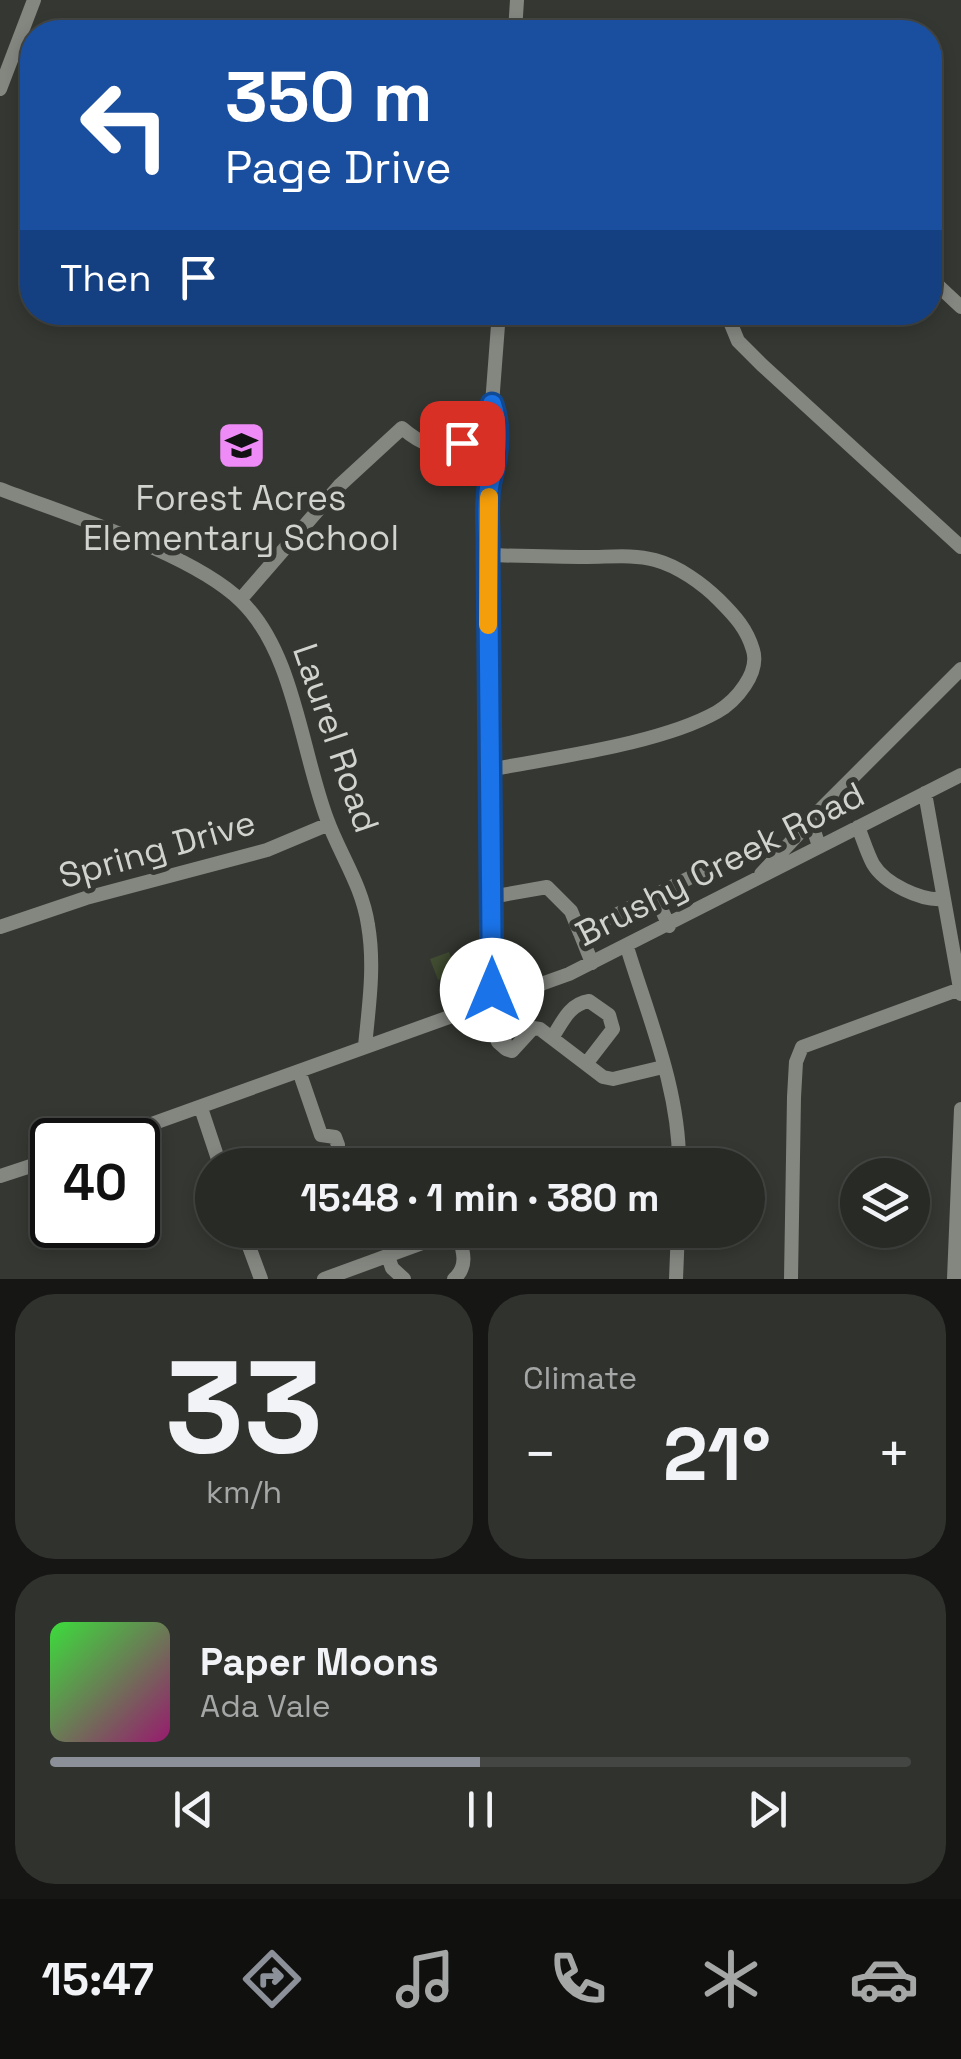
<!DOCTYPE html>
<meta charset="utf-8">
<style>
body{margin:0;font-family:"Space Grotesk",sans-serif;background:#30322e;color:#f1f3f6;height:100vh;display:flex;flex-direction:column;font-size:38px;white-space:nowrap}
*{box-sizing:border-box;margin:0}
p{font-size:32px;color:#a5a7a7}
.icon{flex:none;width:55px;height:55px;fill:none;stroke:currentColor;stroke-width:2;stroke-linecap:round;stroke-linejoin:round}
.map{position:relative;height:1279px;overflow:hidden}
.sheet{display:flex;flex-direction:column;gap:15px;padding:15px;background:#161715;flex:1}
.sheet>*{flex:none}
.guide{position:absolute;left:20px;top:20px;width:922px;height:305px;border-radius:40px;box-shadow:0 5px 15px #0003,0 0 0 2px #444643;background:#1a4fa0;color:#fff;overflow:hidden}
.tools{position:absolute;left:840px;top:1158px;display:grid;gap:20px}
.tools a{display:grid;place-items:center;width:90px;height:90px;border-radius:50%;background:#282a26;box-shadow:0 5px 15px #0003,0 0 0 2px #444643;font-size:50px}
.speed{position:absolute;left:30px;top:1118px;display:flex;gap:20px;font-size:50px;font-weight:700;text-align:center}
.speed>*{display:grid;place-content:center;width:130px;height:130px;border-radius:50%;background:#282a26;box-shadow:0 5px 15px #0003,0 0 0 2px #444643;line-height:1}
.speed .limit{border:5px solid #111;border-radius:15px;background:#fff;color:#111}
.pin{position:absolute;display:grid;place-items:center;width:85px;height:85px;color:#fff;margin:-42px;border-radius:20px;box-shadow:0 5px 15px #0006}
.me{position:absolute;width:110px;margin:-55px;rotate:0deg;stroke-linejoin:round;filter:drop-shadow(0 0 8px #0008)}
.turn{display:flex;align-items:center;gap:35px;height:210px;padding:0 40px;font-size:45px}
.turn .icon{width:130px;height:130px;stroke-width:2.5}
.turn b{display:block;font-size:70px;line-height:85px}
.then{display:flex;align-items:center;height:95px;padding:0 40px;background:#0003;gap:20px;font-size:38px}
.big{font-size:75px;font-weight:600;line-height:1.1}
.sheet .widget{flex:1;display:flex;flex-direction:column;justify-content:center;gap:15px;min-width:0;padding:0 35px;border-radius:40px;background:#30322e}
.sheet .dial{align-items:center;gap:0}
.dial b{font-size:130px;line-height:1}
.song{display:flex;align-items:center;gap:30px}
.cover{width:120px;height:120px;border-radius:15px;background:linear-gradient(135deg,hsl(120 70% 55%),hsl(320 70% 35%))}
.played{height:10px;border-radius:5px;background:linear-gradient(90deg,#8c9099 50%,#444643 50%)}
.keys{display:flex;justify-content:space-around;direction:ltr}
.heat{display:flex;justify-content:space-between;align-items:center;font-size:55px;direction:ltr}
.sheet .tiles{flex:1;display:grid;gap:15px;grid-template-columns:1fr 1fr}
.widget:last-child{grid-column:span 2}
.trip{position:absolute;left:195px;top:1148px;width:570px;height:100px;border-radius:50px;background:#282a26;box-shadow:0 5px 15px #0003,0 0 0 2px #444643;font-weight:600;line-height:100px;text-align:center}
.menu{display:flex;height:160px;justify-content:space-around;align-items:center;background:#10110f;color:#a5a7a7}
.menu .icon{width:70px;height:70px}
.menu .active{color:#8c9099}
.menu b{font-size:45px;color:#f1f3f6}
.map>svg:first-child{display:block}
</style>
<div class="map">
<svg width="961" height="1279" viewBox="0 0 961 1279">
<rect width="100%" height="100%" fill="#353832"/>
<path fill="#424e32" d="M449,952l3,8 6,-2 5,13 -25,9 -8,-21z"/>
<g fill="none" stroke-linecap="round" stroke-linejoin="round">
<path stroke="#848780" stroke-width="14" d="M515,32l2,-32
M0,89l34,-89
M930,278l31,29
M726,312l12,29 24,24 199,182
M492,404l7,-92
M490,483c-12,-23 -10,-56 2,-79 9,26 5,53 -2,78 -5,22 -1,50 -2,73l6,456 -4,8 8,23 8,7 -5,-32 -7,-6
M0,489c67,26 192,64 241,112 53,51 60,149 86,218 13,36 35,66 41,106 7,40 1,80 -3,121
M488,555c33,1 66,2 99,2 23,0 46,-3 68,3 23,6 48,24 64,40 16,16 28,29 34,50 7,23 -17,51 -36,62 -57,32 -162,45 -228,58
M240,600l99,-114 63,-58c21,18 34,22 61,15
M925,793l36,201
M858,827c5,12 9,26 15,37 12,20 48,37 70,35
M819,846l-5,-15 4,-19 143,-143
M761,874l57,-61
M491,897l56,-10 24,24 9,22 131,-66
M656,897l13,29
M0,927l86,-29 181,-48 62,-26
M580,933l12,30
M627,947c21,69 53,144 52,218
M552,1038c10,-15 17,-34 37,-37l20,14 4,14 -27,35
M506,1049l6,2 21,-23 7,1 63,48 10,2 50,-12
M299,1071l22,64 14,2 3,8
M201,1108l19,57
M107,1140l462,-166 392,-199
M653,1165l26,-9
M0,1176l52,-17
M243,1230l18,49
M388,1256l4,12 12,11
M324,1279l134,-49
M454,1279c16,-14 8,-31 3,-49
M676,1279l2,-49
M791,1279l3,-182 2,-35 6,-15 158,-58
M954,1279l7,-170"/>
</g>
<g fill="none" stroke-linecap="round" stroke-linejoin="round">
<defs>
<path id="route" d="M462,443l22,-17 8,-22c9,26 5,53 -2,78 -5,22 -1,50 -2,72l4,436"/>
</defs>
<use href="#route" stroke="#114b97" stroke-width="25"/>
<use href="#route" stroke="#1a73e8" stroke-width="18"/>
<path stroke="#f59e0b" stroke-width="18" d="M488,625l1,-128"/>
</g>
<defs>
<symbol id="school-square" viewBox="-11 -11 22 22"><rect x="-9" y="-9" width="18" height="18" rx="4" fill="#ef8bf6" stroke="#353832"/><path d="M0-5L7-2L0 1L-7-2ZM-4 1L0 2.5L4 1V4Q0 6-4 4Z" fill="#111"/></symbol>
</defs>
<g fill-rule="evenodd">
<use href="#school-square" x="214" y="418" width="55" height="55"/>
</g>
<g text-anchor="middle" stroke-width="10" stroke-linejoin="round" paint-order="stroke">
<g font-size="35" fill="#d1d3cf" stroke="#353832">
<text x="241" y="510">Forest Acres<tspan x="241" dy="40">Elementary School</tspan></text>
</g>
<g font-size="35" fill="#d1d3cf" stroke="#353832">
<text transform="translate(336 738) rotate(71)" y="12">Laurel Road</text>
<text transform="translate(157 849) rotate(-16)" y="12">Spring Drive</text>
<text transform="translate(720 864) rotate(-27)" y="12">Brushy Creek Road</text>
</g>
</g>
</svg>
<div class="tools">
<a><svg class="icon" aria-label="layers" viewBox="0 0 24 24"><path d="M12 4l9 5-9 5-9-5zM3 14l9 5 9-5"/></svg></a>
</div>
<div class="speed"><div class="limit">40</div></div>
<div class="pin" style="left:462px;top:443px;background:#d93025"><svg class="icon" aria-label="arrive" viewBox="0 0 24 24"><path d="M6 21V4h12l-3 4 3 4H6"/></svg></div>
<svg class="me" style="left:492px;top:990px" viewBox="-20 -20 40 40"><circle r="19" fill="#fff"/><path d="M0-13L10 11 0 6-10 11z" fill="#1a73e8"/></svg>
<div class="trip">15:48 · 1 min · 380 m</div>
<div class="guide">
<div class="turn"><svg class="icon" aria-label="left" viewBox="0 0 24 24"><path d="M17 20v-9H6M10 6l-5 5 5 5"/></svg><div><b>350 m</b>Page Drive</div></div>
<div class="then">Then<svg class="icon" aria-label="arrive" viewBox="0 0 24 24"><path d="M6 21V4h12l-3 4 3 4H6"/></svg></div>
</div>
</div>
<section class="sheet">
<div class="tiles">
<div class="widget dial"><b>33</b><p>km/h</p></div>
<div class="widget"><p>Climate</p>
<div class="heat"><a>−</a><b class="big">21°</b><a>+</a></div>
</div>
<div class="widget">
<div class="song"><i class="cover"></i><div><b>Paper Moons</b><p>Ada Vale</p></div></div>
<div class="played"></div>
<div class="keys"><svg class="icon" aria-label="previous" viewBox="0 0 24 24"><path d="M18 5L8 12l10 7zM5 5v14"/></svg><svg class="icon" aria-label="pause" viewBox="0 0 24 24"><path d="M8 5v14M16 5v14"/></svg><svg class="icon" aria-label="next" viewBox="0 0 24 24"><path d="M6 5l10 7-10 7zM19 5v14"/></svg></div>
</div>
</div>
</section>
<nav class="menu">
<b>15:47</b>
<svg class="icon active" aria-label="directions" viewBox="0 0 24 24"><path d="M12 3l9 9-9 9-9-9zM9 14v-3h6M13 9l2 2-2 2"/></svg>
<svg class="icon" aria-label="music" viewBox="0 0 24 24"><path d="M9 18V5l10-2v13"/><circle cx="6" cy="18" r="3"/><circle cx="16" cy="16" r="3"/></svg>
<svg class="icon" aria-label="phone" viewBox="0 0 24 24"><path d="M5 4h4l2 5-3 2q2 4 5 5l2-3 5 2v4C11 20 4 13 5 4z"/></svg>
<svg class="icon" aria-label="climate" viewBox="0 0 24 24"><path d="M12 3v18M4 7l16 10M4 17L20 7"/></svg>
<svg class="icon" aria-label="car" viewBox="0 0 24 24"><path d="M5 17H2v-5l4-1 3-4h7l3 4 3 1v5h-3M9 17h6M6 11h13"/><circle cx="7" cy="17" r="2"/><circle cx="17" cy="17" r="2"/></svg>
</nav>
